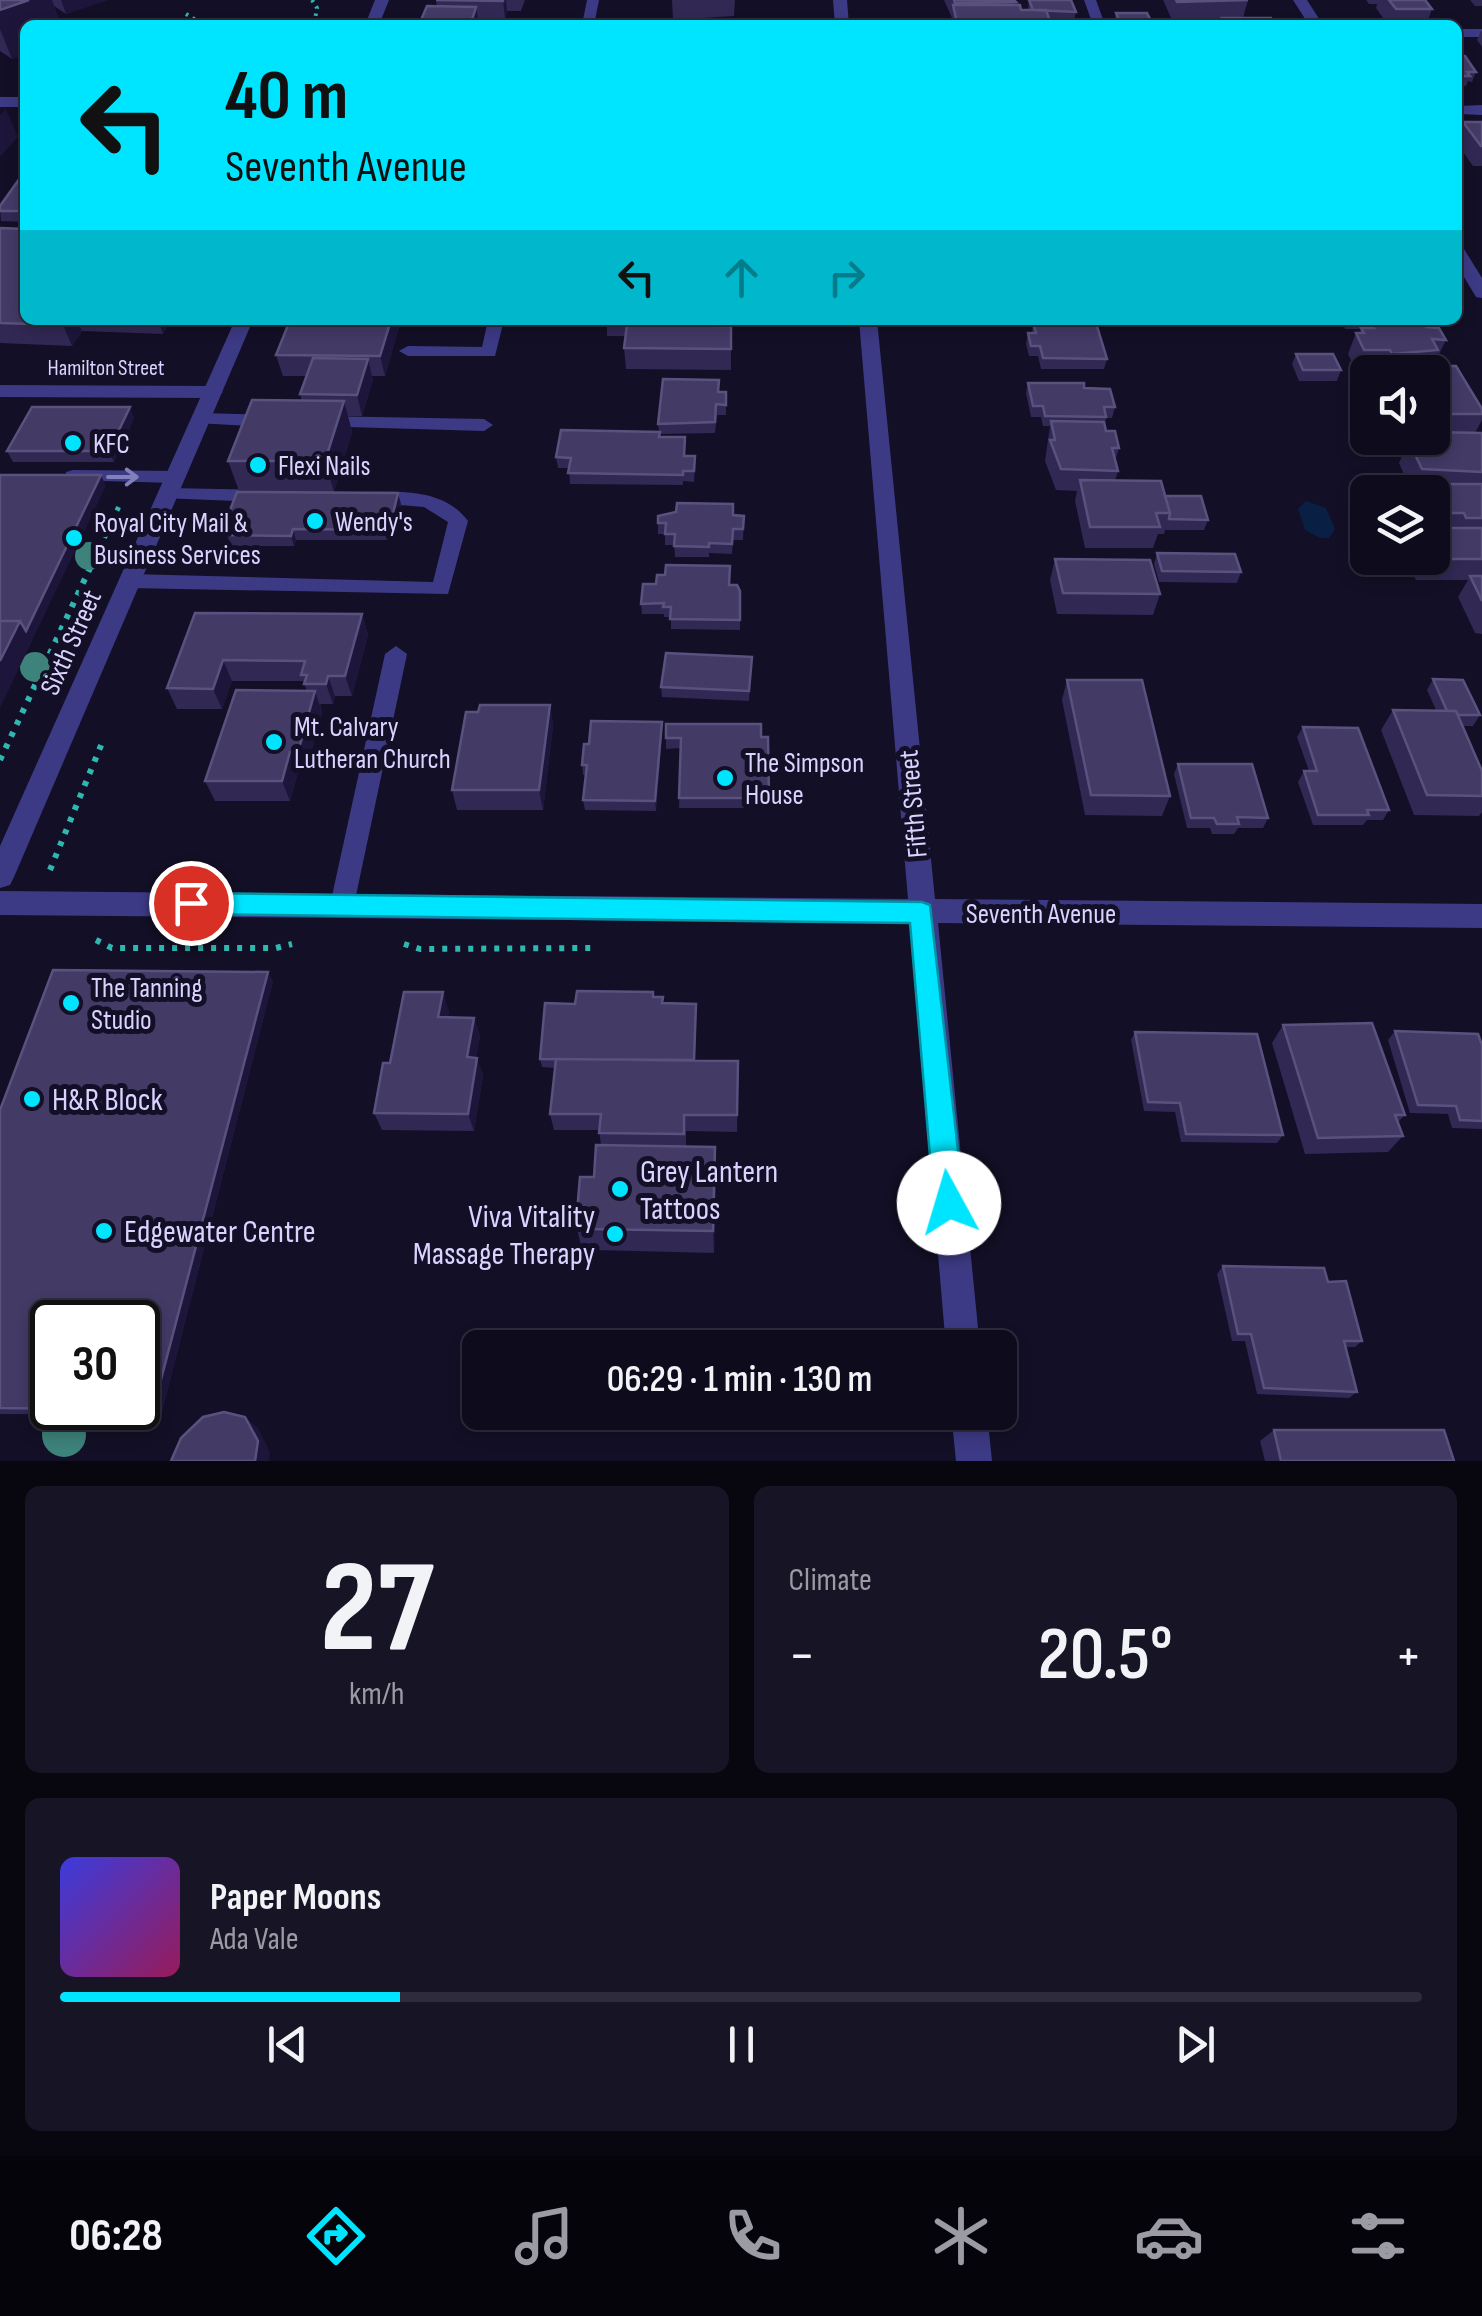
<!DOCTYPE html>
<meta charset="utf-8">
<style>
body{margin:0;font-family:"Sofia Sans Condensed",sans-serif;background:#171425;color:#f1f3f6;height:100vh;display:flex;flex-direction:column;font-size:38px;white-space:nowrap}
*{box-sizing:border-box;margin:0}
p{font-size:32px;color:#9b9ba3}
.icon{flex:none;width:55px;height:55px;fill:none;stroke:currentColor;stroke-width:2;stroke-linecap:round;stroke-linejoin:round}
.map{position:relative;height:1461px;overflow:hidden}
.details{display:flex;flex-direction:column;gap:25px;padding:25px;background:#08060f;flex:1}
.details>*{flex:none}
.hud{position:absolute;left:20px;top:20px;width:1442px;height:305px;border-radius:15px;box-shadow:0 5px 15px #0003,0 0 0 2px #2e2b3b;background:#00e5ff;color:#111;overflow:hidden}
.controls{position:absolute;left:1350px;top:355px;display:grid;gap:20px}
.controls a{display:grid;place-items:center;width:100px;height:100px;border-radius:15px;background:#0e0b1c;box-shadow:0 5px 15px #0003,0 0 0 2px #2e2b3b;font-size:50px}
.speed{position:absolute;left:30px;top:1300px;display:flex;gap:20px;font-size:50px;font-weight:700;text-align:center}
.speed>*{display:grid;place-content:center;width:130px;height:130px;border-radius:50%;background:#0e0b1c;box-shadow:0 5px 15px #0003,0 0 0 2px #2e2b3b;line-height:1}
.speed .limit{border:5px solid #111;border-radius:15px;background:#fff;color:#111}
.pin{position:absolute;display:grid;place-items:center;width:85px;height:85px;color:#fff;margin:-42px;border:5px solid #fff;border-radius:50%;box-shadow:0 2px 10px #0007}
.me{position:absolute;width:110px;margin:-55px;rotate:354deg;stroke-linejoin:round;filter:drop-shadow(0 0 8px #0008)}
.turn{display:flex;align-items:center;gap:35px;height:210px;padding:0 40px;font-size:45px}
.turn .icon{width:130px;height:130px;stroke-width:2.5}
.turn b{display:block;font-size:70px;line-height:85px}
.lanes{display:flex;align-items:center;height:95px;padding:0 40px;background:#0003;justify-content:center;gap:50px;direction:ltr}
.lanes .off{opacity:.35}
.big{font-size:75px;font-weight:600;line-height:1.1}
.details .card{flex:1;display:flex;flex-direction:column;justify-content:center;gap:15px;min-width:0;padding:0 35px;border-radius:15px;background:#171425}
.details .dial{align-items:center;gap:0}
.dial b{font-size:130px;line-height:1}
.song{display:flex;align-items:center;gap:30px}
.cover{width:120px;height:120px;border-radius:15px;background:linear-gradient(135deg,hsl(240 70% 55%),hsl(330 70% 35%))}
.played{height:10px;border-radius:5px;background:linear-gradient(90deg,#00e5ff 25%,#2e2b3b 25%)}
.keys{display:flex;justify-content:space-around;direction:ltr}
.heat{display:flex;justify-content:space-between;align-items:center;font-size:55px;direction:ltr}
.details .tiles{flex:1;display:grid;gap:25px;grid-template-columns:1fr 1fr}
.card:last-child{grid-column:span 2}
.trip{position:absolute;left:462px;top:1330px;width:555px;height:100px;border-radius:15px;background:#0e0b1c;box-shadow:0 5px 15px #0003,0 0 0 2px #2e2b3b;font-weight:600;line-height:100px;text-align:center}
.dock{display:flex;height:160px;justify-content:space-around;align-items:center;background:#06040b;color:#9b9ba3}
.dock .icon{width:70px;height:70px}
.dock .selected{color:#00e5ff}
.dock b{font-size:45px;color:#f1f3f6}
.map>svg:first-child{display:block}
</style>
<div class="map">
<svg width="1482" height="1461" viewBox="0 0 1482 1461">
<rect width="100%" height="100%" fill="#130f26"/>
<path fill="#0a1f44" d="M1306,501l20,7 9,21 -6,9h-9l-15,-8 -7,-21z"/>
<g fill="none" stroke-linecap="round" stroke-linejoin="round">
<path stroke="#2fb8b0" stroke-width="4" stroke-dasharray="2.5 5" stroke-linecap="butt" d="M312,0l5,8 -3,17
M186,14l18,11"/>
<path stroke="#2fb8b0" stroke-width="5" stroke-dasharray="4 6" stroke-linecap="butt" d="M96,556l24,-52"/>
<path stroke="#2fb8b0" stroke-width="6" stroke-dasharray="5 8" stroke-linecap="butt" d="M0,760l97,-207
M50,870l52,-127
M96,940l16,8h164l16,-4
M404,944l16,5 171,-1"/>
<path fill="#3d3a85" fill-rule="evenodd" d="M587,0h12l-5,25h-12z
M1084,0h12l9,25h-12z
M1458,29h24v8h-24z
M488,320h16l-9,36h-87l-9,-5 9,-5 74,1z
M201,413l71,2 9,6 -9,6 -77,-4v-8z
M319,416l165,3 9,6 -9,6 -171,-5 -3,-4z
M73,470l103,1 9,6 -9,6 -110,-3v-8z
M168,488l95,2 10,6 -10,6 -102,-4 -3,-4z
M370,492c35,-1 75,-2 98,29l-20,73 -318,-6 -10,-7 10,-7 303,8 15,-60 -24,-15 -61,-5 -3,-4 3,-4z
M396,646l11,8 -53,251 -3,7 -9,4 -9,-4 -3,-7 55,-251z"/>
<path fill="#3d3a85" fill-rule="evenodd" d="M833,0h14l2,25h-14z
M1293,0h14l16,25h-14z
M1458,248l6,1 18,29v20l-6,-1 -18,-30z
M859,320h18l58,579 547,5v24l-544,-5 42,425h-34l-36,-425 -910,-8v-24l908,8z
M0,385l213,1 10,6 -10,6 -213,-1z
M951,1412h36l5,49h-36z"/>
<path fill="#3d3a85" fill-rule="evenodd" d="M375,0h14l-10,25h-14z
M0,97h25v10h-25z
M1482,105v10l-24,-1v-8z
M235,320h18l-239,557 -4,8 -10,3v-42z"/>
</g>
<g fill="#3d827b">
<circle cx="89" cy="556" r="14"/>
<circle cx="35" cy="667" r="15"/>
<circle cx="64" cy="1435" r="22"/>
</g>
<path fill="#312854" d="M0,0h107l-41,14 -12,-8 7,19h-36v29l-13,5 -12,-8z
M436,0h89l-4,11h-14l-2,8h-27l1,6h-57l-1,-5 16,-13z
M672,0h63l-1,16 -61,4z
M944,0h70l1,5 6,5h7l1,-10 47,12 -2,9h-24l1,4h-100l1,-7z
M1163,0h85l-5,18 31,7h-54l2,-6 -50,1z
M1366,0h59l7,9 -4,11 12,5h-52l-12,-17 1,-4h-8z
M1470,0h12v6h-7z
M1116,13l34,9 16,3h-51l-1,-3z
M1481,31h1v16l-5,-7z
M1458,56l18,16 -4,10 -4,-1 -2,5h-8z
M1463,122h19v44h-9l-15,-21v-10z
M25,171v51l-24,-1 -1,-15z
M0,228l25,92h146l-8,14 -81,-3 -10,15 -72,-3z
M290,320h111l-16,56h-13l1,4 -11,36h-14l4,16 -18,60 -95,-1 -11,-30 74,-60 -2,-7 6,-18h-23l-7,-21z
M607,320h62v5l62,1v44l-105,-1 -2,-21 2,-12h-19z
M1030,320h36v2h-35z
M1296,320h126l4,7 20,13 -10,20h-2l-3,6 51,43v11l-7,13h7v201l-7,-1 -17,-36 10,-17h-52l-10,-22h26l5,-30 -5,-11v-23l2,-3 -23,-1 -12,-27 11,-25h22v-66l-76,-1 -8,-17 8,-21h3l2,-4h-16l-2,-6 -46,-1z
M1033,322l74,37 -3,10h-63l-3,-13h-9l-3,-12 2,-11h4z
M1296,354l45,16 -4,11h-38l-7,-17z
M1028,383l56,5 31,19 -3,11h-6l-1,6 1,7 13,17 -4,13 3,10 -3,10 50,15 43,24 -4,10h-39l-1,4h-6l-5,14h-68l-10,-47 2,-10 -21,-1 -11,-29 5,-35h-7l-2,-9h-10l-5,-24z
M719,392h7v23h-9l-2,18 -55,1 -1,3 26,19 10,10 -1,16 -11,-1v4l-113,-1 -1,-16h-11l-2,-11 103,-25 -1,-8z
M134,418l-20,44h-101l-6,-11z
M401,504l-9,36h-96l-2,6h-62l-9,-18z
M733,515l11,1 -1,24h-10l-1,14 -23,-1v4h-34l-1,-12h-9v-11h-7v-11z
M1157,553l84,19 -4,11 -78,-1 -5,-18z
M1055,559l105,35 -7,21 -96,-1 -7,-34z
M730,585l10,6v39l-69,-1v-12h-7v-3h-22l-1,-10z
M195,613l167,1 6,21 -16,61h-17l-2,8h-13l2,8 -16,60h-8l-8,29h-75l-10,-20 102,-90 -4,-10h-71l-10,28h-45l-10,-21z
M752,657l-3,44 -87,-4 -1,-10z
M1433,679l47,36 -7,11h-11l20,45v41l-3,4 -65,-1 -33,-85 12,-20h43l-9,-20z
M1067,680l103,116 -8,20 -77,-1 -23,-115z
M550,705l3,21 -10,84h-86l-5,-20 26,-78z
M1303,727l86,83 -6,10h-16l-4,5h-50l-15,-43 6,-11h5l-12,-34z
M662,732l-6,79 -71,-1 -2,-10 3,-25h-3l-1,-10z
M768,737l1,71h-90l2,-60 -15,1v-11z
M1178,764l90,54 -5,10h-25l-4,6h-22l-2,-6h-23l-13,-54z
M273,981l-112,434 -161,-1v-304z
M653,997l11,6 32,1 -1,57h43l-1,71 -51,-1v16l30,23 -2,83 -120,-3 -1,-4h-12l-5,-22 18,-47 7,-32 -2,-15h-45l-4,-16 5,-46 -13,-1 -2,-8 35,-55z
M449,1011l-1,6 26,1 6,18 -4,21 7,18 -9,56 -92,-1 -8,-17 16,-50z
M1283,1025l122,90 -7,7 5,14 -15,16 -83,2 -33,-111z
M1395,1031l87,14v84l-30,-1 -4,-14 -38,-1 -22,-73z
M1135,1032l148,103 -6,8 -96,-1 -6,-30 -31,-1 -13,-71z
M1223,1266l105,16 34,59 -7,6h-9l11,45 -8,6 -92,-4 -12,-53h-13l-15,-67z
M1274,1430l180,31h-189l-5,-20z"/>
<path fill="#1d163a" d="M15,0h37l9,25h-36v29l-13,5 -12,-30v-19z
M61,0h46l-41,14z
M503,0h3l1,11 -2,8z
M476,7l3,18h-6l-1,-5z
M6,109l12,28 -18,20v-42z
M67,320h10l5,11 -10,15 -9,-21z
M158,320h13l-8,14z
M391,320h10l-16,56 -5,-20z
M368,359l5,21 -11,36 -5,-21z
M344,401l8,31 -18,60 -9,-31z
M130,407l4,11 -20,44 -5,-11z
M101,475l5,11 -106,222v-47l20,-40z
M398,493l3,11 -9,36 -3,-10z
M293,529l3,11 -2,6 -3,-10z
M362,614l6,21 -16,61 -7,-20z
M223,660l9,21 -10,28 -9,-20z
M328,676l7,20 -2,8 -7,-20z
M315,691l7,21 -16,60 -8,-20z
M550,705l3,21 -10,84 -4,-20z
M662,722v10l-6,79 -1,-10z
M290,752l8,20 -8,29 -8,-20z
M268,972l5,9 -112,434 -8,-5z
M443,992l6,19 -5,24 -6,-18z
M474,1018l6,18 -7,38 -6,-17z
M477,1058l6,17 -9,56 -6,-17z
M715,1147l1,23 -2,83 -1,-22z
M245,1417l13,11 12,24 -1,9h-14z"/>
<path fill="#433a66" stroke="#5a527e" stroke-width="2.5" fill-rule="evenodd" d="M0,0h29l-29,10z
M436,0h67v1z
M954,0h60l2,2 -61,1z
M1029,0h42l5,12 -43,-2z
M1176,0h72l-71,2z
M1389,0h36l7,9h-36z
M953,5h67l1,5h25l5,14 -94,-1z
M427,6l49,1 -4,13h-51z
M1116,13h31l4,8 -32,-1z
M1222,18h49l3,7h-48z
M1401,20h36l3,5h-35z
M1134,22h30l2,3h-30z
M1458,56h7l11,16h-9l3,4h-12z
M1463,122h19v24h-1z
M25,171v40h-25v-5z
M0,228l25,1v91h42l-4,5 -63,-2z
M290,320h101l-11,36 -104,-1z
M607,320h61l-1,5h-61z
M1371,320h51l4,7 13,1 7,12 -14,-1 6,11 -46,4 -2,-4h-26l-8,-17h8l-3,-5h13z
M1033,322l63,1 11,36 -64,-1 -3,-12h-9l-3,-13h8z
M627,325l104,1v23l-107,-1z
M1296,354h37l8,16h-38z
M313,358l55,1 -11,36 -57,-1z
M1414,366h42l26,43v5h-50v-42h-14z
M663,379l56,1 -1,12h8v13l-10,-1 -1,18 -57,2z
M1028,383h56v5l26,1 5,18h-11l2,10 -61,-1 -2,-10h-10z
M252,400l92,1 -19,60h-97z
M32,407h98l-21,44h-102z
M1051,421l53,1 2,9h9l4,17h-7l6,23 -57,-2 -11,-29h5z
M561,430l99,2 -1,5h26l-1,19h11l-1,15h-11v4l-115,-2 3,-15 -15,-1z
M1432,432l50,1v39l-60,-3 -13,-27 9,1 -2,-5h16z
M0,475h101l-75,156 -6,-10h-20z
M1080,480l81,1 9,32h-14l4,14h-70z
M1437,484h45v34h-16l-2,-5h-12z
M237,492l161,1 -9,37 -96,-1 -2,7 -63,-1 2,-6 -7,-1z
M1165,496h36l7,24 -39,-1 1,-6z
M677,503l56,1v11l11,1 -1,13h-10l-1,15 -23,-1v4l-35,-1 1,-12h-10l1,-11h-8v-7l18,-4z
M1432,528h50v31h-55l-1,-1h6z
M1157,553l78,1 6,18 -79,-1z
M1055,559l95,1 10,34 -97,-1z
M666,565l64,1 -1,19h8l3,6v29l-70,-1 1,-12h-8l1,-4 -23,1 2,-20h13l1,-9h8z
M1470,576h12v25z
M195,613l167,1 -17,62h-17l-2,8h-22l3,-9h-6l4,-14 -82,-1 -10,29 -46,-1z
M0,621h20l-20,40z
M666,653l86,4 -3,34 -88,-4z
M1433,679l30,1 17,35h-22l-2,-4h-9z
M1067,680h75l28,116 -79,-1z
M236,690l79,1 -17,61h-8l-8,29h-77z
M480,705h70l-11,85h-87l14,-78h12z
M1393,710l63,1 26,60v25l-55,-1z
M591,721l71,1 -7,79 -72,-1 4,-35h-5l2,-21h5z
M666,724h95v13h7l1,61h-90l2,-60h-15z
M1303,727l55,1 31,82h-22l2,5h-51l-14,-44h13z
M1178,764h74l16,54 -31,-1 2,7h-22l-3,-6h-23z
M53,970l215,2 -115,438 -153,-2v-298zM52,1322h86v86h-86z
M577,991l76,1v5h10l-1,6 34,1 -2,56 -154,-1 5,-56 30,1z
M404,992h39l-5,25 36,1 -7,39 10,1 -9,56 -94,-1 9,-50h7z
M1372,1023l33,92h-10l8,21 -85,2 -35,-113z
M1395,1031l83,3 4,11v76l-22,-1 -4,-14 -38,-1z
M1135,1032l122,2 26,101 -97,-1 -6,-31 -32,-1z
M556,1059l182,2 -1,54h-53v19l-85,-1 2,-19h-51z
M596,1145l119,2 -2,84 -124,-2v-4l-13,-1 4,-47h14z
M1223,1266l101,2 4,14 18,-1 16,60h-18l13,51 -93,-4 -13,-54h-13z
M224,1412l21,5 13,24 -3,20h-84l10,-23 22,-21z
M1274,1430h170l10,31h-173z"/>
<defs><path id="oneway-shaft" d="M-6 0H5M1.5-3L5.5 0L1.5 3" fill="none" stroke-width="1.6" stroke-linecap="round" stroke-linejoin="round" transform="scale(2.5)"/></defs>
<use stroke="#837fbc" href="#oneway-shaft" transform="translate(123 477)"/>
<path fill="#00e5ff" stroke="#0095a6" stroke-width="2.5" d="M191,893l731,9 8,3 34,298 -5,10 -10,4 -10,-4 -5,-10 -24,-280 -719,-9 -9,-3 -4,-8 4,-7z"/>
<g fill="#00e5ff" stroke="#130f26" stroke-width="4">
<circle cx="73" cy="443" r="10"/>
<circle cx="258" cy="465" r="10"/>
<circle cx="315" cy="521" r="10"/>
<circle cx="74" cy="538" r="10"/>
<circle cx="274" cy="742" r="10"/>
<circle cx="725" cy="778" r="10"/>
<circle cx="71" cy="1003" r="10"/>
<circle cx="32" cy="1099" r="10"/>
<circle cx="620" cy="1189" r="10"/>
<circle cx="104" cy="1231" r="10"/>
<circle cx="615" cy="1234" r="10"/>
</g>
<g text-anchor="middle" stroke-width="10" stroke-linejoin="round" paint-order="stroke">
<g font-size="22" fill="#d9d4ff" stroke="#130f26">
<text x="106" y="375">Hamilton Street</text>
</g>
<g font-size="28" fill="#d9d4ff" stroke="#130f26" text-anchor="start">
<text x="93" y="453">KFC</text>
<text x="278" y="475">Flexi Nails</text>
<text x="335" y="531">Wendy's</text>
<text x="94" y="532">Royal City Mail &amp;<tspan x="94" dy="32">Business Services</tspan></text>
<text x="294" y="736">Mt. Calvary<tspan x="294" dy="32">Lutheran Church</tspan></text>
<text x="745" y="772">The Simpson<tspan x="745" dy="32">House</tspan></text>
<text x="91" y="997">The Tanning<tspan x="91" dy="32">Studio</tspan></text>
</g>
<g font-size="28" fill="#d9d4ff" stroke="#130f26">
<text transform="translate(70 642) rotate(-66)" y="10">Sixth Street</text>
<text transform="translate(912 804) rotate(-95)" y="10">Fifth Street</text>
<text x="1041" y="923">Seventh Avenue</text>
</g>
<g font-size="32" fill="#d9d4ff" stroke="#130f26" text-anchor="start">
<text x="52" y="1110">H&amp;R Block</text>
<text x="640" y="1182">Grey Lantern<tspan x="640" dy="37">Tattoos</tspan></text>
<text x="595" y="1227" text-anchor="end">Viva Vitality<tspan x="595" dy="37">Massage Therapy</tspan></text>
<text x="124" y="1242">Edgewater Centre</text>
</g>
</g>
</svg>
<div class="controls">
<a><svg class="icon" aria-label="sound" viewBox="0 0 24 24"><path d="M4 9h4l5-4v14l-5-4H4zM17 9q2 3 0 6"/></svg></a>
<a><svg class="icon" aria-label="layers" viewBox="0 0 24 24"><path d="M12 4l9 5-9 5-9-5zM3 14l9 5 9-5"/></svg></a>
</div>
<div class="speed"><div class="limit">30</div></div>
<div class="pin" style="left:191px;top:903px;background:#d93025"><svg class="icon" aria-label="arrive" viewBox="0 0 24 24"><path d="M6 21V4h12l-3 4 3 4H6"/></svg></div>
<svg class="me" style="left:949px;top:1203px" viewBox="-20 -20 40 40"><circle r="19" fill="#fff"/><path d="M0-13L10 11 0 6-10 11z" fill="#00e5ff"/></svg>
<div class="trip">06:29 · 1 min · 130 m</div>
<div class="hud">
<div class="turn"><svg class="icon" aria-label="left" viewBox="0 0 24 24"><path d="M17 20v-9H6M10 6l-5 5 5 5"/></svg><div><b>40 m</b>Seventh Avenue</div></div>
<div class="lanes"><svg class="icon" aria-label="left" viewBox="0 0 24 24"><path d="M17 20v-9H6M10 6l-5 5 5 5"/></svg><svg class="icon off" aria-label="ahead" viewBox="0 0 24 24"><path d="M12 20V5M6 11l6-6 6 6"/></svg><svg class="icon off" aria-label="right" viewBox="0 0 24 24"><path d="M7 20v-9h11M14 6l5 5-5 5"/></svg></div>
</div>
</div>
<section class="details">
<div class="tiles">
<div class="card dial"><b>27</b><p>km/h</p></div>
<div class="card"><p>Climate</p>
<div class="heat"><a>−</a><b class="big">20.5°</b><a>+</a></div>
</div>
<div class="card">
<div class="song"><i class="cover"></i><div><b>Paper Moons</b><p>Ada Vale</p></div></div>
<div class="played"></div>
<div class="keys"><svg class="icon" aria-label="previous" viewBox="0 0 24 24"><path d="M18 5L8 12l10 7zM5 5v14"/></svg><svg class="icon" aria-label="pause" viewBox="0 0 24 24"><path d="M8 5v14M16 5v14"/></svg><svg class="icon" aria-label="next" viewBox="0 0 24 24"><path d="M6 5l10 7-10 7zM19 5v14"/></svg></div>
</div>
</div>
</section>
<nav class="dock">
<b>06:28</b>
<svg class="icon selected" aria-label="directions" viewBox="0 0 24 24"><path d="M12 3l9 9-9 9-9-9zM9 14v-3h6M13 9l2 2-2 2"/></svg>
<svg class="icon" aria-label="music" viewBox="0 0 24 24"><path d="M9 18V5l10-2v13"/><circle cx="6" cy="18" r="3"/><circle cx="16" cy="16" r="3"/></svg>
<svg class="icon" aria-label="phone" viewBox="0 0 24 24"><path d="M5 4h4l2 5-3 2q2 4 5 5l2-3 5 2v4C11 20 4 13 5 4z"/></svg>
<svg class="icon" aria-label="climate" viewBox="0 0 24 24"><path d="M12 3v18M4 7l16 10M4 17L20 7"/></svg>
<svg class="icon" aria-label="car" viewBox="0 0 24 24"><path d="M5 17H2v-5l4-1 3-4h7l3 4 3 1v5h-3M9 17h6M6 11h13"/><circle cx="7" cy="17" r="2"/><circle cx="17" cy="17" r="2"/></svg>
<svg class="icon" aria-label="filters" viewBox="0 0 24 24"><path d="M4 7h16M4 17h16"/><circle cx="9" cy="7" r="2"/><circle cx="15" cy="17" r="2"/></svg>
</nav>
